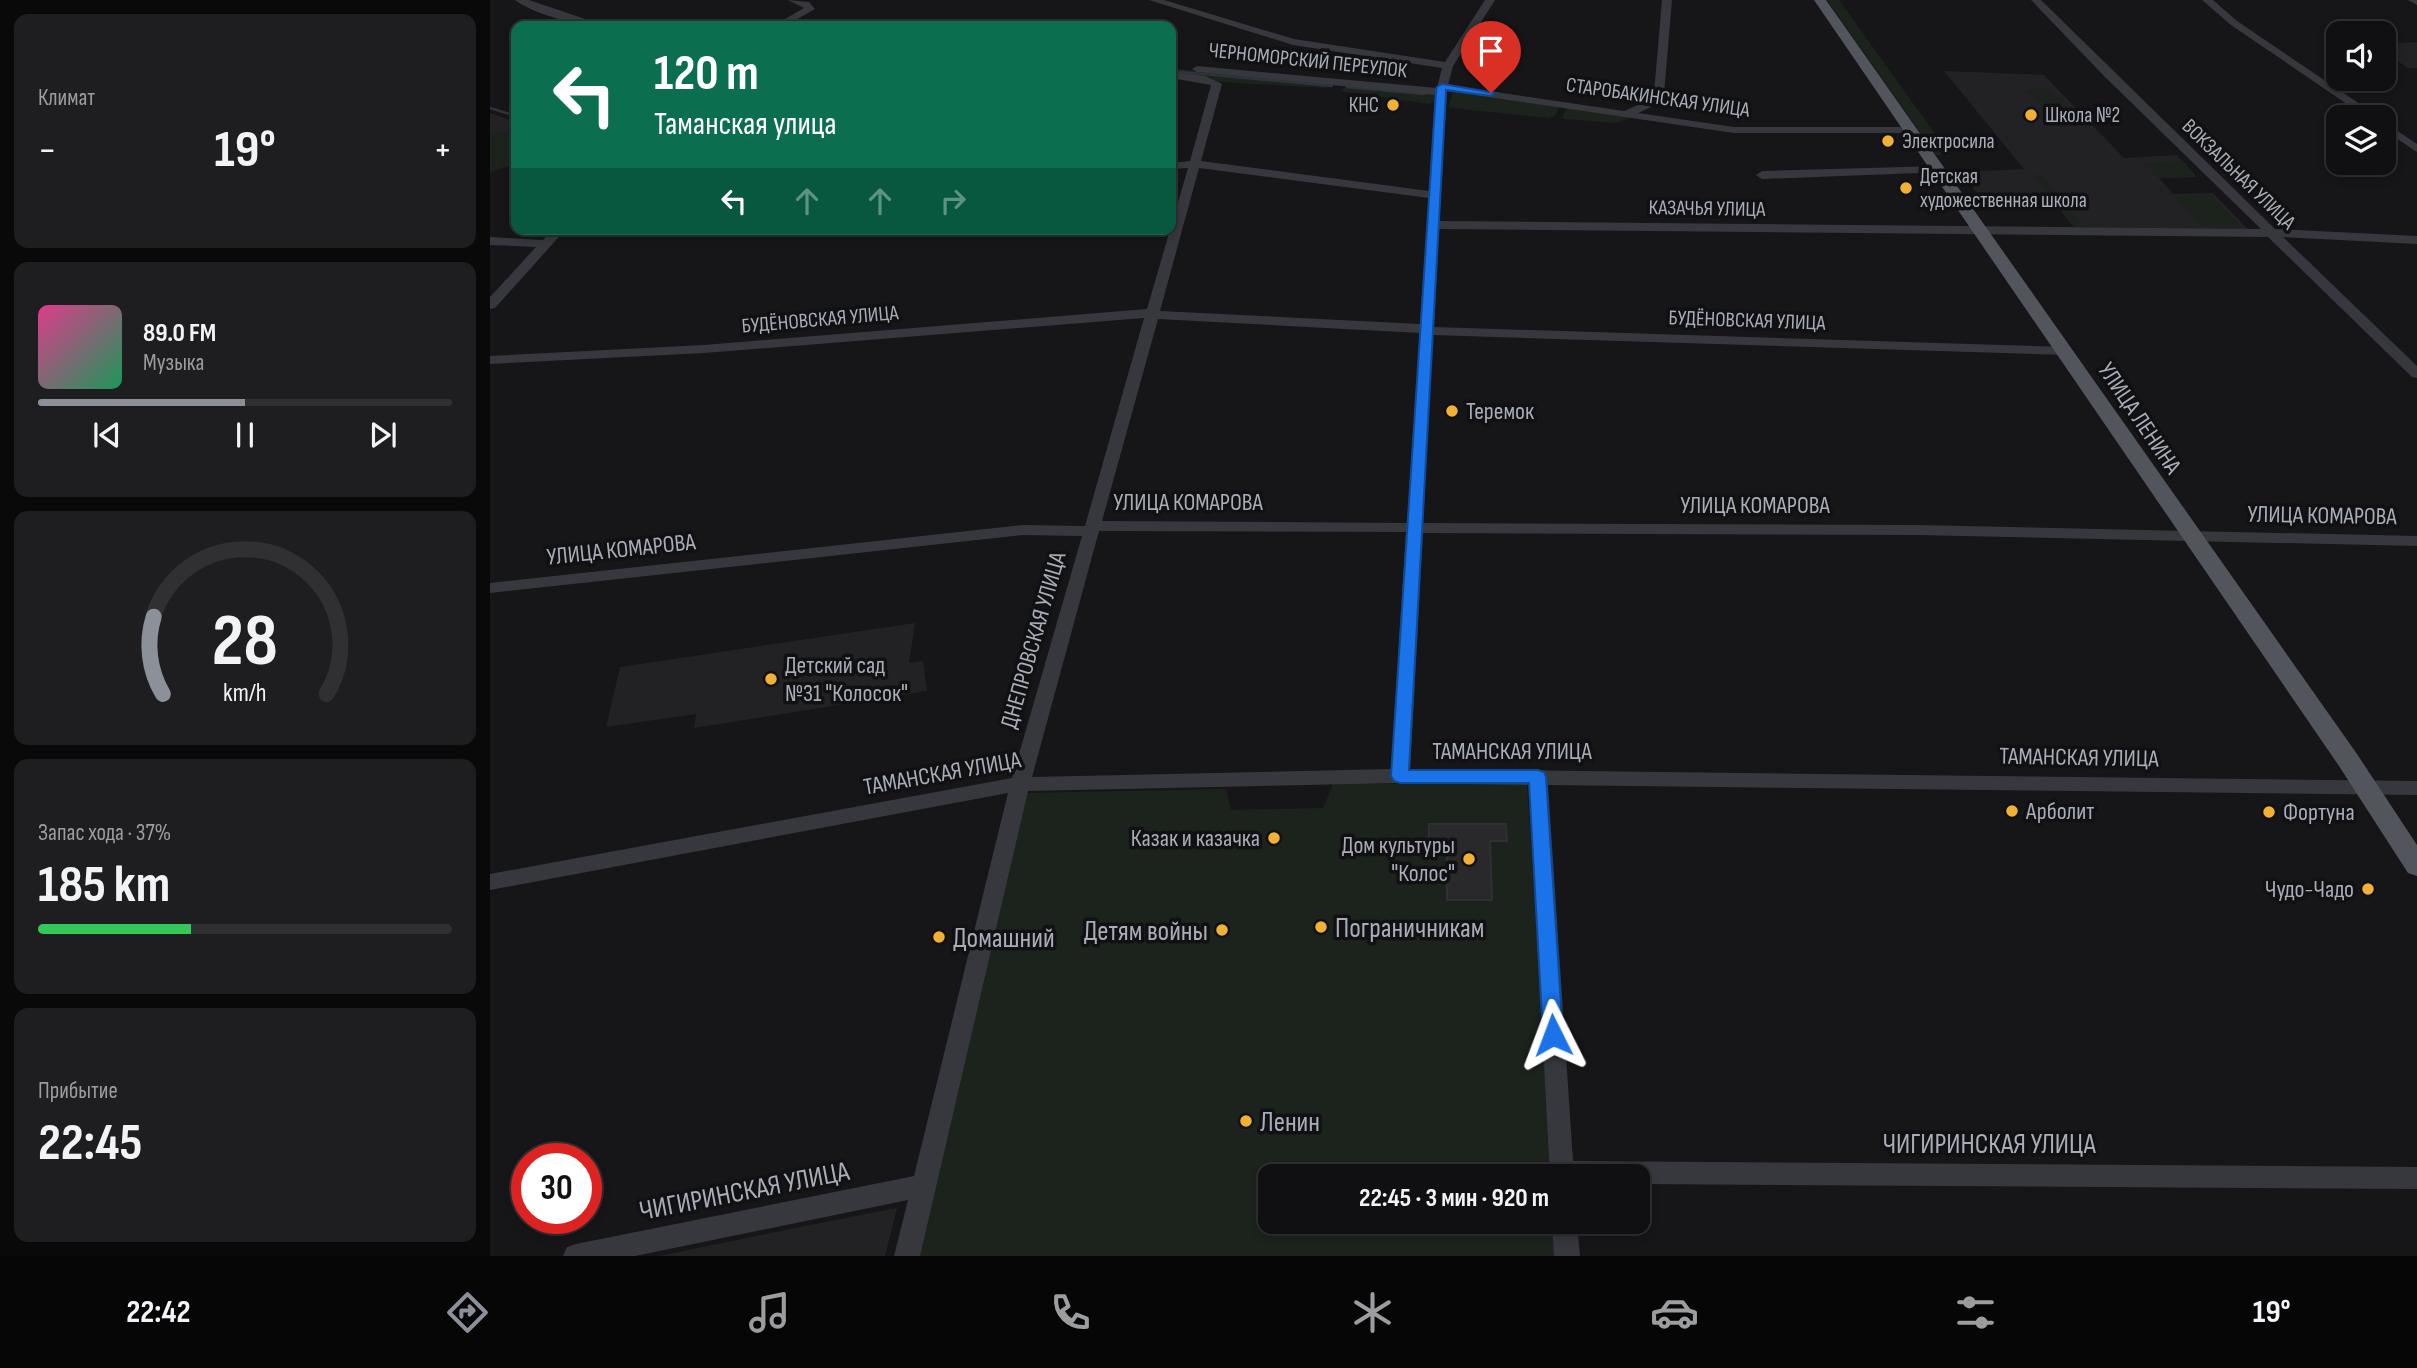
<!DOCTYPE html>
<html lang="ru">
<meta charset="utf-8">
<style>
body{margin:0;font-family:"Sofia Sans Condensed",sans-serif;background:#1e1e20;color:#f1f3f6;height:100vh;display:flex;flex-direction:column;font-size:26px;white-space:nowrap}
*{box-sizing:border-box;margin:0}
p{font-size:23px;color:#9c9d9f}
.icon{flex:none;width:38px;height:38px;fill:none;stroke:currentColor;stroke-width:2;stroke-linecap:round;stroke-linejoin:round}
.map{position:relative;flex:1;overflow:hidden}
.side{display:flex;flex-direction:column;gap:14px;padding:14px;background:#09090a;width:490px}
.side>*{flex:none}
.top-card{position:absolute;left:21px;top:21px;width:665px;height:214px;border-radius:14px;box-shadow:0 4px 10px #0003,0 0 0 2px #303032;background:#0b6e4f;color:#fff;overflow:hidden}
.tools{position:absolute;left:1836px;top:21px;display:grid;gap:14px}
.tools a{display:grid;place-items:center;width:70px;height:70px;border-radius:14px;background:#101012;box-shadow:0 4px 10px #0003,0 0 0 2px #303032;font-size:35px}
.speed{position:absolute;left:21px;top:1143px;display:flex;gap:14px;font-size:35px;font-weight:700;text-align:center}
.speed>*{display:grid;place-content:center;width:91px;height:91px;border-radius:50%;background:#101012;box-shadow:0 4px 10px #0003,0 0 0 2px #303032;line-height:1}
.speed .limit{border:10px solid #d22;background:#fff;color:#111}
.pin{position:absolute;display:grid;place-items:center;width:60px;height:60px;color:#fff;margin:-72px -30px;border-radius:50% 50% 50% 0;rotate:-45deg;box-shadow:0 0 7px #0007}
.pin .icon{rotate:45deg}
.me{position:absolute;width:77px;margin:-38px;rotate:357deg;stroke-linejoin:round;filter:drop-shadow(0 0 5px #0008)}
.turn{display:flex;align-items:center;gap:24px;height:147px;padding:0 28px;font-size:32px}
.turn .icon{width:91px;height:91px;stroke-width:2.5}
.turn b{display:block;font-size:49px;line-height:60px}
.lanes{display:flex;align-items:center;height:66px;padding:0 28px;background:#0003;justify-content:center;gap:35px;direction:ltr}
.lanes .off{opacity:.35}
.big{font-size:52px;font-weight:700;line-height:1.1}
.side .card{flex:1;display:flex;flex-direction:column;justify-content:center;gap:10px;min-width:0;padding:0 24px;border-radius:14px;background:#1e1e20}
.side .dial{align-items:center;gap:0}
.dial svg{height:182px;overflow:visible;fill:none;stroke:#303032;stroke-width:7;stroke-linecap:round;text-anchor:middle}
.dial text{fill:#f1f3f6;stroke:none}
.song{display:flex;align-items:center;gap:21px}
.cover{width:84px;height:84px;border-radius:10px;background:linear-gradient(135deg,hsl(330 70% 55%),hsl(150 70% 35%))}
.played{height:7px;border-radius:4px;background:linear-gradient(90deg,#8c9099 50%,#303032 50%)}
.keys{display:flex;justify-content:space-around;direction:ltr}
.heat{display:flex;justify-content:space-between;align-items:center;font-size:38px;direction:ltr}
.charge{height:10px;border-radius:5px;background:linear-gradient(90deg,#34c759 37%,#303032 0)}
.trip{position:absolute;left:768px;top:1164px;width:392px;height:70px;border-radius:14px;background:#101012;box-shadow:0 4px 10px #0003,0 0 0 2px #303032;font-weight:700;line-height:70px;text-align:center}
.menu{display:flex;height:112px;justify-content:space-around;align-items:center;background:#060607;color:#9c9d9f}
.menu .icon{width:49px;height:49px}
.menu .active{color:#8c9099}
.menu b{font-size:32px;color:#f1f3f6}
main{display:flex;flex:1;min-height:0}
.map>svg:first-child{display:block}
</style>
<main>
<section class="side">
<div class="card"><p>Климат</p>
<div class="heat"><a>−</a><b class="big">19°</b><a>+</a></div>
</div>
<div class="card">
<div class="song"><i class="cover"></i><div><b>89.0 FM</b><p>Музыка</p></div></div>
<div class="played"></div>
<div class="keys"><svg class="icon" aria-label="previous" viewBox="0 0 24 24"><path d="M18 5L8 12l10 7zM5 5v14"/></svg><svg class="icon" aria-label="pause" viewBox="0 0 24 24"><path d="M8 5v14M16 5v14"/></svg><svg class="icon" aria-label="next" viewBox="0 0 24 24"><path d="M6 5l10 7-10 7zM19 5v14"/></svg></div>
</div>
<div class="card dial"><svg viewBox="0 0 100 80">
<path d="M14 69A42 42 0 1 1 86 69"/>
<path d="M14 69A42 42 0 0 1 10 35" stroke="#8c9099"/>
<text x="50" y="56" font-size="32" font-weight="700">28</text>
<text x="50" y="72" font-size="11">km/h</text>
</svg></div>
<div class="card"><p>Запас хода · 37%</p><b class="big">185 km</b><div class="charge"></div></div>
<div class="card"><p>Прибытие</p><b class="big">22:45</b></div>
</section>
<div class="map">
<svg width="1927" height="1256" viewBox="0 0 1927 1256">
<rect width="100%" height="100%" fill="#161618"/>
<path fill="#222225" d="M1927,42v26h-9l-24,-16v-8z
M1454,71l100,4 80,83 53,-3 20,22 -38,1 14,16 40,-1 35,36 -174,-2 -20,-25 -69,2 -23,-32 62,-3z
M0,113l26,9v14l-26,-4z
M425,623l-6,40 14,-2 4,30 -233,37 2,-14 -90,13 14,-60z
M407,1208l-12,48h-226l141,-29z"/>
<path fill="#1c231d" d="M1337,0h12l112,156 -15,-1z
M681,68l161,16 1,1 -8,3 -106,-6 -48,-7z
M857,86l88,7v9l-7,2 -87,-13z
M1554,87l20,14 -4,1 17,11 -15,3 -38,-26z
M963,91l106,16 -4,9 -7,2 -96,-10 -3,-1z
M1077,107l66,10 -17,6 -52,-4 -2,-2z
M0,132l26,4v28l-26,8z
M1693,161l14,16 -39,1 -14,-15z
M1551,174l43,53h-10l-42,-52z
M1721,195l28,30 -37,1 -27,-30z
M843,784h194l26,392h-283v46h286l2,34h-645l111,-463 202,-4 5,21 92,-2z"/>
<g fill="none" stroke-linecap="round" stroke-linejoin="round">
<path stroke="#2c353c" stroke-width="2.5" d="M681,71l161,15
M857,87l77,7
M0,108l26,8"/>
</g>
<path fill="#29292c" stroke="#303034" stroke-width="2" d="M939,824h77l1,17h-17l2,59h-45v-58h-18z"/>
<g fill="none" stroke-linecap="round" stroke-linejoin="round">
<path fill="#37383d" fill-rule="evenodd" d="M25,0h14l77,26c-25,1 -71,-11 -91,-26z
M298,0l21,2 6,7 -30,17h-12l31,-18z
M659,0h15l130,39 151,23 40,-62h10l-42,66 -5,19 176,26 19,-8 11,-10 8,-93h10l-8,94 -13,13 -13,6 96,14h177l6,3 -6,3h-177l-287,-42 -8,130 822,8 -157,-153 -73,-76h10l234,229 142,7v8l-134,-7 134,129v12l-5,-1 -144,-140 -829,-8 -5,98 631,20 7,4 -7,4 -632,-20 -10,188 494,2 500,11v10l-500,-11 -494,-2 -13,236 1007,12v14l-869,-10 25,376 844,6v22l-779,-5v-8h-88l-21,-391 -129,-2 -372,8 -108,465h-26l14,-56 -273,56h-72l4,-9 9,-3 338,-68 94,-383 -518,97v-16l522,-96 70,-242 -59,-1 -533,58v-10l533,-58 62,1 59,-208 -440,35 -214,11v-8l214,-11 443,-36 41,-141 -17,1v-6l19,-2 21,-76 -40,-7v-6l34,4 17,8 -21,77 228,30 6,-96 -238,-23 -5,-3 5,-3 240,22 5,-20 -149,-23zM709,168l230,30 -9,126 -260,-13zM668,319l262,14 -13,190 -305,-2zM609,531l307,1 -15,237 -359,8z
M1712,0h11l24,21 142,96h-13l-135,-92z
M1918,0h9v5z
M1894,122l33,22v8l-33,-22z
M1450,166l6,4 -2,2 -182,7 -6,-4 6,-4z
M63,229h13l-71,79 -5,1v-12l46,-50 -46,-2v-8l53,3z
M1062,1222h25l3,34h-26z"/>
<path fill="#53555c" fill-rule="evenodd" d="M1324,0h12l531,754 60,91v31l-9,-3 -69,-107z"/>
</g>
<path fill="#1a73e8" stroke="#114b97" stroke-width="2" d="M952,84l54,9 -5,3 -45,-6v2l-37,678h129l6,2 2,5 17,258 -3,6 -7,3 -7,-3 -3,-6 -14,-252h-129l-6,-2 -3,-5 45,-684 1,-5z"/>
<g fill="#f2b134" stroke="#111113" stroke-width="2.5">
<circle cx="903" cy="105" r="7"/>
<circle cx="1541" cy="115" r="7"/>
<circle cx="1398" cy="141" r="7"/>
<circle cx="1416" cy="188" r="7"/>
<circle cx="962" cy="411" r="7"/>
<circle cx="281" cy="679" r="7"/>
<circle cx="1522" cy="811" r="7"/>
<circle cx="1779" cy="812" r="7"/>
<circle cx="784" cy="838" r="7"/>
<circle cx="979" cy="859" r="7"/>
<circle cx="1878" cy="889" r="7"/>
<circle cx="831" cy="927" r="7"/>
<circle cx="732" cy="930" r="7"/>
<circle cx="449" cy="937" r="7"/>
<circle cx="756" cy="1121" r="7"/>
</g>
<g text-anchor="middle" stroke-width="7" stroke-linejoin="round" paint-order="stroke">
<g font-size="21" fill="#a8adb8" stroke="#111113">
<text transform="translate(818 60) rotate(6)" y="7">ЧЕРНОМОРСКИЙ ПЕРЕУЛОК</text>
<text transform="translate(1168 97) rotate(8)" y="7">СТАРОБАКИНСКАЯ УЛИЦА</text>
<text transform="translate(1749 174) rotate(44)" y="7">ВОКЗАЛЬНАЯ УЛИЦА</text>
<text transform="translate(1217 208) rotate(1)" y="7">КАЗАЧЬЯ УЛИЦА</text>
<text transform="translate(330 319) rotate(-5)" y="7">БУДЁНОВСКАЯ УЛИЦА</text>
<text transform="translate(1257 320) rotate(2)" y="7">БУДЁНОВСКАЯ УЛИЦА</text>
</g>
<g font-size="21" fill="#a8adb8" stroke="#111113" text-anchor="start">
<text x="889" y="112" text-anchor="end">КНС</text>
<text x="1555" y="122">Школа №2</text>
<text x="1412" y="148">Электросила</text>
<text x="1430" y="183">Детская<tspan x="1430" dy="24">художественная школа</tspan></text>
</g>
<g font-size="24" fill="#a8adb8" stroke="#111113" text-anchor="start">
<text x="976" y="419">Теремок</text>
<text x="295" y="673">Детский сад<tspan x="295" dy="28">№31 "Колосок"</tspan></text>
<text x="1536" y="819">Арболит</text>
<text x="1793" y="820">Фортуна</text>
<text x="770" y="846" text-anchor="end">Казак и казачка</text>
<text x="965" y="853" text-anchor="end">Дом культуры<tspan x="965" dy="28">"Колос"</tspan></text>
<text x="1864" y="897" text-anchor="end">Чудо-Чадо</text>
</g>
<g font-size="24" fill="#a8adb8" stroke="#111113">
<text transform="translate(1650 418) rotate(56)" y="8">УЛИЦА ЛЕНИНА</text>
<text x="698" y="510">УЛИЦА КОМАРОВА</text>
<text x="1265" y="513">УЛИЦА КОМАРОВА</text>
<text transform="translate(1832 515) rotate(1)" y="8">УЛИЦА КОМАРОВА</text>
<text transform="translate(131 549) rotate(-6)" y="8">УЛИЦА КОМАРОВА</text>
<text transform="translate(543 640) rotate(-74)" y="8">ДНЕПРОВСКАЯ УЛИЦА</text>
<text x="1022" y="759">ТАМАНСКАЯ УЛИЦА</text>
<text transform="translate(1589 757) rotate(1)" y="8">ТАМАНСКАЯ УЛИЦА</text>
<text transform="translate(452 773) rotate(-10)" y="8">ТАМАНСКАЯ УЛИЦА</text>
</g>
<g font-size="28" fill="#a8adb8" stroke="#111113" text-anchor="start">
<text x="845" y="937">Пограничникам</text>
<text x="718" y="940" text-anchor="end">Детям войны</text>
<text x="463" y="947">Домашний</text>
<text x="770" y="1131">Ленин</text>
</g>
<g font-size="28" fill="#a8adb8" stroke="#111113">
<text x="1499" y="1153">ЧИГИРИНСКАЯ УЛИЦА</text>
<text transform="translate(254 1190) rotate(-11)" y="10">ЧИГИРИНСКАЯ УЛИЦА</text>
</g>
</g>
</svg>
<div class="tools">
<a><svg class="icon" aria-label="sound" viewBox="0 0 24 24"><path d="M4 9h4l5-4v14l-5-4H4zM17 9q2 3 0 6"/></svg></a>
<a><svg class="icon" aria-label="layers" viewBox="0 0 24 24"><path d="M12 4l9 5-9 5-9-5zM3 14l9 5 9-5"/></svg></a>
</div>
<div class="speed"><div class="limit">30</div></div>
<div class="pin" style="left:1001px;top:93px;background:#d93025"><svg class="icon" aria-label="arrive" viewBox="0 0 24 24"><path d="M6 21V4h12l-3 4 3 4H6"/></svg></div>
<svg class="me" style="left:1063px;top:1035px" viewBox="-20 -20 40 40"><path d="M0-17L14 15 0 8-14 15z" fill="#1a73e8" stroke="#fff" stroke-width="4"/></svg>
<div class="trip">22:45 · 3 мин · 920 m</div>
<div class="top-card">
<div class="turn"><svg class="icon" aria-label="left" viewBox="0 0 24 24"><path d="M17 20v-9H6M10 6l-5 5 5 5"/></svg><div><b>120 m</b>Таманская улица</div></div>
<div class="lanes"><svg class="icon" aria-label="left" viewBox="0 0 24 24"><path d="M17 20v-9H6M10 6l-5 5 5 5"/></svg><svg class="icon off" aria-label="ahead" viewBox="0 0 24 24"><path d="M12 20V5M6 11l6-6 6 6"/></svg><svg class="icon off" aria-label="ahead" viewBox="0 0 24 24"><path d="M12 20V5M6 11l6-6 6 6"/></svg><svg class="icon off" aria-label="right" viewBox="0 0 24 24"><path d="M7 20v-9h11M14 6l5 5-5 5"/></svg></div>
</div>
</div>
</main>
<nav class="menu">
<b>22:42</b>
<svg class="icon active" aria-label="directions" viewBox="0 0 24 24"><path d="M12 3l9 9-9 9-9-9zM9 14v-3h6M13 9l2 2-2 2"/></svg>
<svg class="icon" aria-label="music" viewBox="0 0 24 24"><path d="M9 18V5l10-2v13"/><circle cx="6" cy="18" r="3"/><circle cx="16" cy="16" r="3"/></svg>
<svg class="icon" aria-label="phone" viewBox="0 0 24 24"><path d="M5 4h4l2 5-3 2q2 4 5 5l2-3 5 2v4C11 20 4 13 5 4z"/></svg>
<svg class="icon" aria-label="climate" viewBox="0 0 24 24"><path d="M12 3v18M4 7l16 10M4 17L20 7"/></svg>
<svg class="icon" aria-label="car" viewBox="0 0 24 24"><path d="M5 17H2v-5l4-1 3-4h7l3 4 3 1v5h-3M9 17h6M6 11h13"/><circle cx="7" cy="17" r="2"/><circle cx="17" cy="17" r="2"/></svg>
<svg class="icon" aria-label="filters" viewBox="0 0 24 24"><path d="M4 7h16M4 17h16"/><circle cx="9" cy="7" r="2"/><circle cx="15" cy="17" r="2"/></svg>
<b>19°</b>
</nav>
